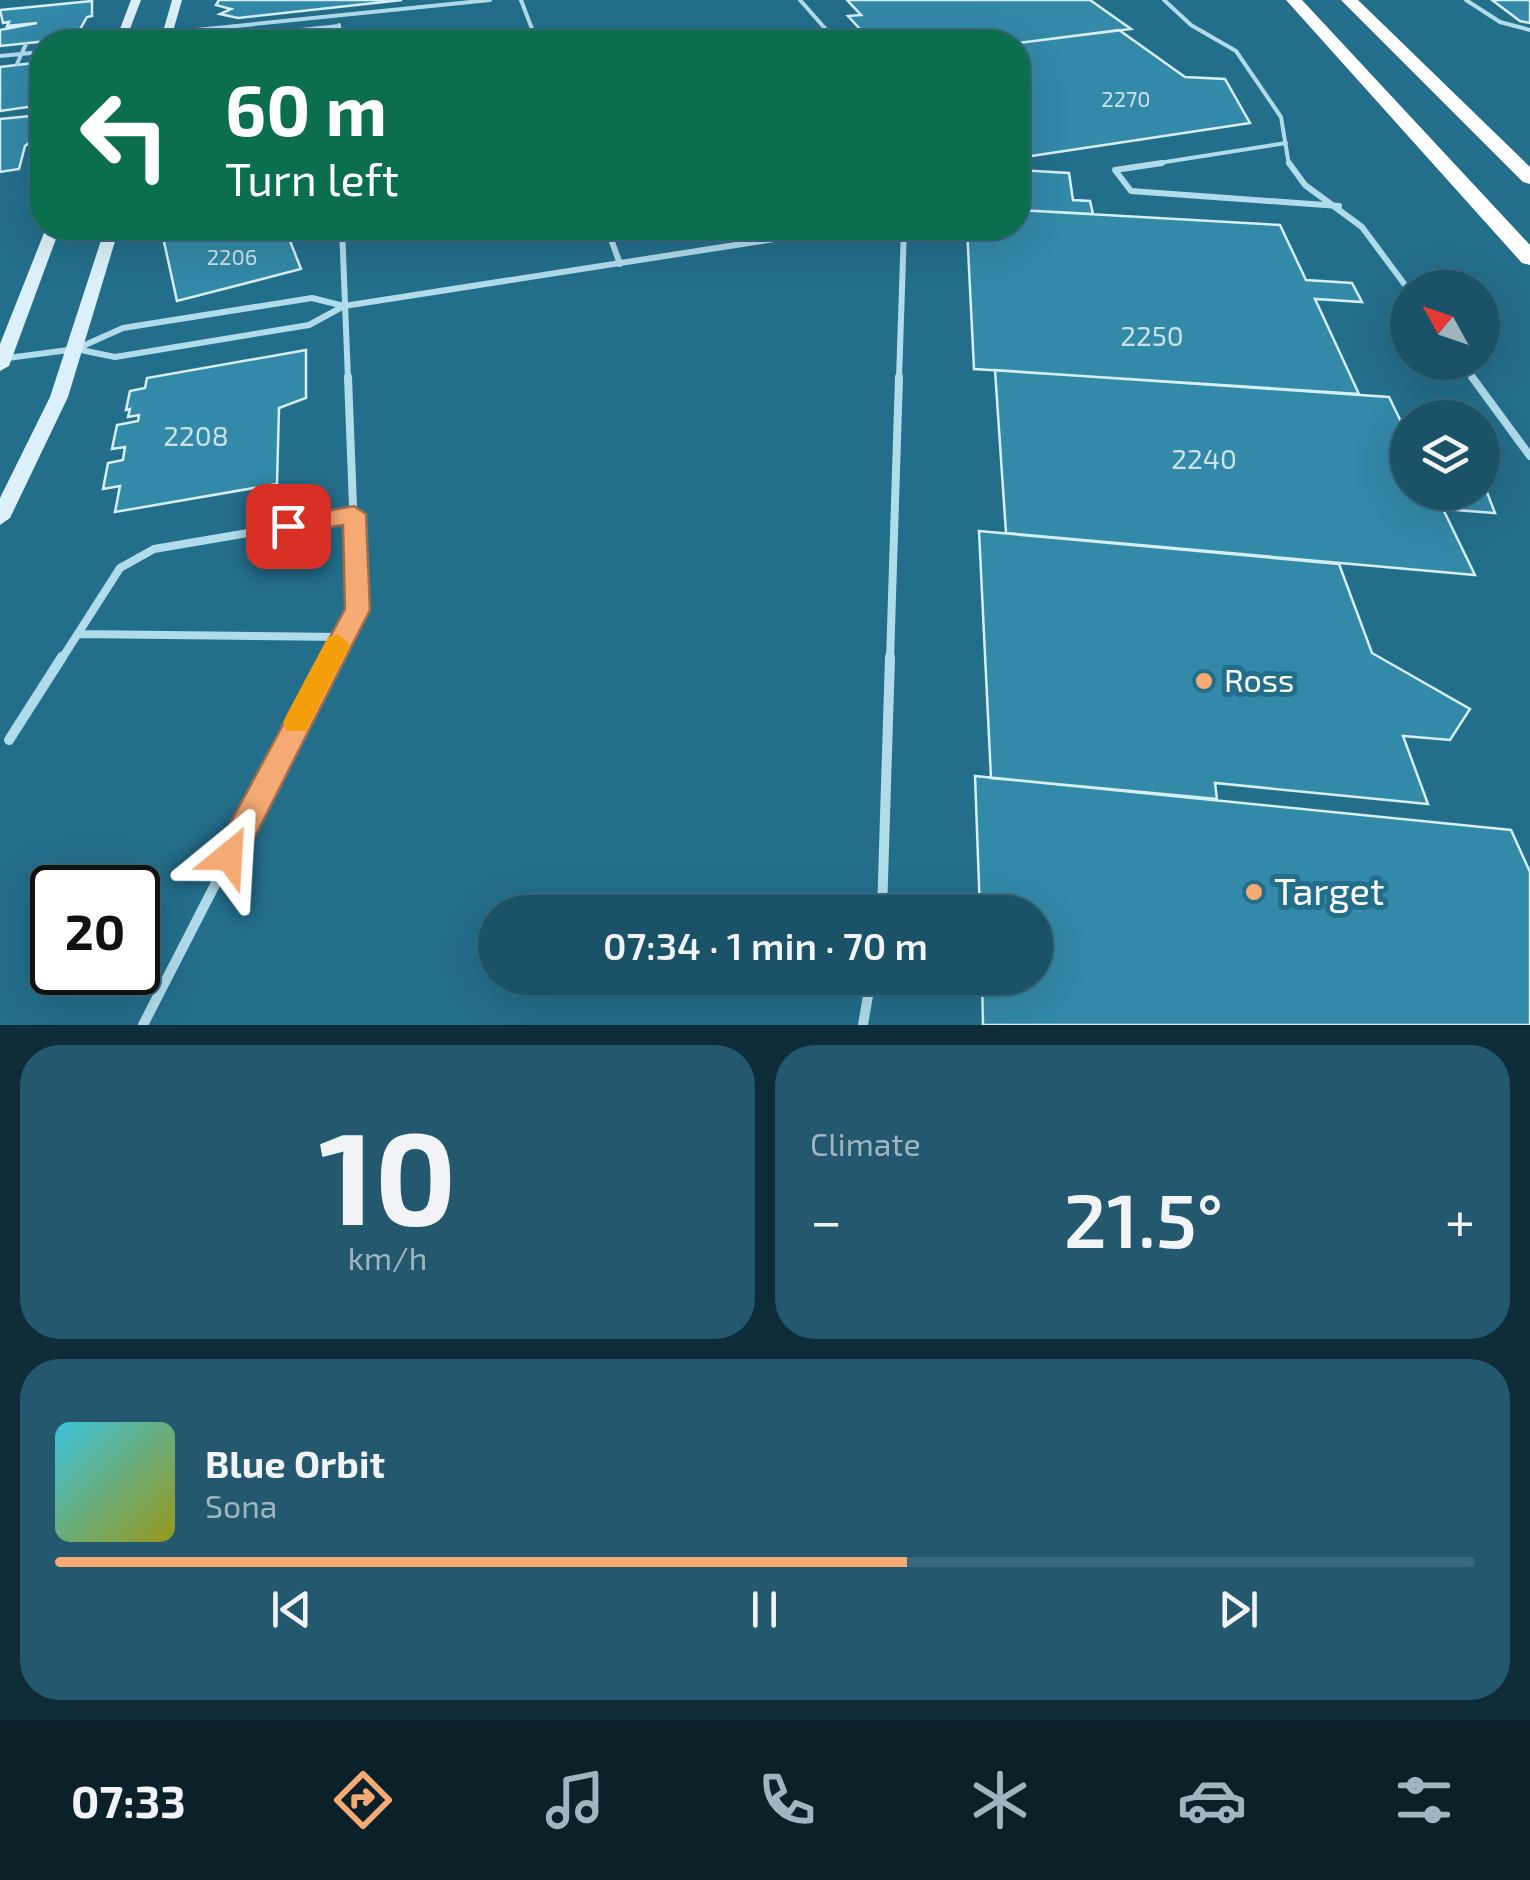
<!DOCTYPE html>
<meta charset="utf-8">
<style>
body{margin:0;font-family:"Exo 2",sans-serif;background:#23586e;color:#f1f3f6;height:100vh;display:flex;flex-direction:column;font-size:38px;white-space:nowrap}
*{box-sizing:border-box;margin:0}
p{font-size:32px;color:#9fb6c0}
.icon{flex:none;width:55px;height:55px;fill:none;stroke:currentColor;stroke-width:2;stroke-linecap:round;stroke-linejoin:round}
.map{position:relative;height:1025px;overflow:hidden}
.details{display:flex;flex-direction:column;gap:20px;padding:20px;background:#0e2d39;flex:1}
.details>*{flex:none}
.top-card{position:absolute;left:30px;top:30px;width:1000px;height:210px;border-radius:40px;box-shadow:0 10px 40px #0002,0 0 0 2px #38697c;background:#0b6e4f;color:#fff;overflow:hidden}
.needle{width:65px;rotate:310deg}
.fabs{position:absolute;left:1390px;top:270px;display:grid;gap:20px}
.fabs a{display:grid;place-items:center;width:110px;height:110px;border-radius:50%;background:#1a5268;box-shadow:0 10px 40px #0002,0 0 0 2px #38697c;font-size:50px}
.speed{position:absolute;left:30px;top:865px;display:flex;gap:20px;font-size:50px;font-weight:700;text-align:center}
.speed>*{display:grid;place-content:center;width:130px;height:130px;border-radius:50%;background:#1a5268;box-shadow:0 10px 40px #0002,0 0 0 2px #38697c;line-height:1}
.speed .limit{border:5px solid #111;border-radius:15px;background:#fff;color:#111}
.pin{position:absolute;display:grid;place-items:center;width:85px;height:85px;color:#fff;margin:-42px;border-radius:20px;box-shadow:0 5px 15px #0006}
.me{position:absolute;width:110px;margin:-55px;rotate:27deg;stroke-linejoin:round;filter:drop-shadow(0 0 8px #0008)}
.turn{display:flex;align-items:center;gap:35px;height:210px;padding:0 30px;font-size:45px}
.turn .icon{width:130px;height:130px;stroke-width:2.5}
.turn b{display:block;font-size:70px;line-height:85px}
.big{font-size:75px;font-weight:600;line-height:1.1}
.details .card{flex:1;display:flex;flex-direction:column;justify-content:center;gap:15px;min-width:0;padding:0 35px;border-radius:40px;background:#23586e}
.details .dial{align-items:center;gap:0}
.dial b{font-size:130px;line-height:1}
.song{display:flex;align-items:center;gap:30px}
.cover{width:120px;height:120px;border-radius:15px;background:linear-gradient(135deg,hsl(190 70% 55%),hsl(60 70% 35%))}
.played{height:10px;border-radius:5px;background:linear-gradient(90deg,#f6aa73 60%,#38697c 60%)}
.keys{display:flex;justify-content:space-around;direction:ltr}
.heat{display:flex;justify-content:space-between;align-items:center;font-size:55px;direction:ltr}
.details .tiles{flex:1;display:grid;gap:20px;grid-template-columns:1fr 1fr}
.card:last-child{grid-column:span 2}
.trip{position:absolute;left:478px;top:895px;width:575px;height:100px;border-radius:50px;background:#1a5268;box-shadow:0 10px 40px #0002,0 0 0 2px #38697c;font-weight:600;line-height:100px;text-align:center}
.dock{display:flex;height:160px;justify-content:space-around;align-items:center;background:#0a212a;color:#9fb6c0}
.dock .icon{width:70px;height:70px}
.dock .on{color:#f6aa73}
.dock b{font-size:45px;color:#f1f3f6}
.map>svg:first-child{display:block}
</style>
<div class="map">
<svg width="1530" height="1025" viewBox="0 0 1530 1025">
<rect width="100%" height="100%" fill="#236e8b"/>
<path fill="#3389a8" stroke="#d5eff8" stroke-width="2.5" d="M219,0h183l-164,18 -18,-4 11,-5 -15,-4z
M847,0h243l41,29 -113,14 -147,-2 -23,-25 13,-1z
M1492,0h38v23l-10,-2z
M92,1v15l-5,1 -12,21 -75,8v-16l37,-7 -30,3 2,-4 -6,1 -3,-13z
M1119,30l66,47 40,2 25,44 -232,35v-115z
M42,62v43l-42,6v-44z
M41,115l-4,8 5,10 -17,13 -6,23 -19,3v-53z
M1018,170l51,3 4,27 17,1 3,13 -75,-4z
M1018,210l262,15 26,55 46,3 10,19 -47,-3 44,95 -385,-25 -7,-141h51z
M161,228h124l16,41 -124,32z
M306,350v48l-27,10 -2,76 -162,28 5,-26 -17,3 5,-26 15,-3 2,-13 -13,2 5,-24 21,-4 1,-6 -11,2 2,-8 -4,1 4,-19 15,-3 2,-10z
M995,370l394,27 19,39v56h74l1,-10 12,31 -52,-4 32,66 -469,-42z
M979,531l360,33 33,89 98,56 -20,31 -47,-4 25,68 -213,-21 2,16 -226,-21z
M975,776l536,54 19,42v153h-547l-1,-47h53v-66h-55z"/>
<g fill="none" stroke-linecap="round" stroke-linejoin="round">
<path stroke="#b0dbeb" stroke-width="4" d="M521,0l16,42
M800,0l37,42
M1164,0l27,25 45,26 45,66 8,48
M1466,0l34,22 30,8
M339,25l1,17
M125,42l42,-9 323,-33
M189,42l150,-16
M0,56l42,-4
M17,64l9,-20
M1146,165l140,-22"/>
<path stroke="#b0dbeb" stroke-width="6" d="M1162,163l-47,7 16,21 208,15
M1289,163l16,22 57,42 46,62
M342,228l6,151
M607,228l13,36
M76,349l39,8 194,-32 35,-19 501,-78
M0,359l76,-10 47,-21 189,-30 32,8
M1461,362l13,17
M899,379l5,-151"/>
<path stroke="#b0dbeb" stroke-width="8" d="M1472,377l58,79
M78,634l264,3
M61,660l59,-92 34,-19 200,-34
M331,660l26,-51 -9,-232
M890,660l9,-283"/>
<path stroke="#b0dbeb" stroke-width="10" d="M9,740l53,-83
M882,912l8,-255
M143,1025l189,-368
M863,1025l8,-47"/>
<path fill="#dbf0f8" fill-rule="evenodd" d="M131,0h10l-16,42h-10z
M172,0h10l-12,42h-10z
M46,228h14l-51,138 -9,5v-27z
M105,228h14l-51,169 -58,121 -10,7v-27l50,-101z"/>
<path fill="#fff" fill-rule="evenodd" d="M1286,0h16l228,245v20l-8,-2z
M1341,0h17l172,167v17l-7,-2z"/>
</g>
<path fill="#f6aa73" stroke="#a06e4b" stroke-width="2.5" d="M354,506l12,8 4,96 -130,256 -11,4 -11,-4 -4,-10 4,-10 127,-237 -2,-84 -55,9 -12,-8 12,-8z"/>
<path fill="#f59e0b" d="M338,634l12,11 -44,86h-19l-4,-8 4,-9 41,-77z"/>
<g fill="#f6aa73" stroke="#236e8b" stroke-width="4">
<circle cx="1204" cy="681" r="10"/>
<circle cx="1254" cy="892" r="10"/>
</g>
<g text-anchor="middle" stroke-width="10" stroke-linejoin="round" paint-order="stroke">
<g font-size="22" fill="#cce2e9">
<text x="1126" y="107">2270</text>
<text x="232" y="265">2206</text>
</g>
<g font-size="28" fill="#cce2e9">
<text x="1152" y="346">2250</text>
<text x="196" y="446">2208</text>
<text x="1204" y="469">2240</text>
</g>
<g font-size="32" fill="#fff" stroke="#236e8b" text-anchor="start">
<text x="1224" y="692">Ross</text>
</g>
<g font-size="38" fill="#fff" stroke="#236e8b" text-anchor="start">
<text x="1274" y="905">Target</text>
</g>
</g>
</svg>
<div class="fabs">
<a><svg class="needle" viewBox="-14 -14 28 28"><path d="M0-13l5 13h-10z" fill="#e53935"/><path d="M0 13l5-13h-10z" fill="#9fb6c0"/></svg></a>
<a><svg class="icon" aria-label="layers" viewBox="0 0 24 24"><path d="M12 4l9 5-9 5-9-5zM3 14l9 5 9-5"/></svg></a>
</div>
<div class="speed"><div class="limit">20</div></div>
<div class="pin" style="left:288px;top:526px;background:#d93025"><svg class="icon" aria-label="arrive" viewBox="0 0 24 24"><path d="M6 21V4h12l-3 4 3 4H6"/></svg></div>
<svg class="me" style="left:229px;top:856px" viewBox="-20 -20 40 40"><path d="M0-17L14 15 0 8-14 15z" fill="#f6aa73" stroke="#fff" stroke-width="4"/></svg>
<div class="trip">07:34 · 1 min · 70 m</div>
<div class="top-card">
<div class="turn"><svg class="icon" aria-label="left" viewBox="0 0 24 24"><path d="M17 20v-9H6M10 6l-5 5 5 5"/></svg><div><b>60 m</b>Turn left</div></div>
</div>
</div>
<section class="details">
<div class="tiles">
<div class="card dial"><b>10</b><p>km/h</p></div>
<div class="card"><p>Climate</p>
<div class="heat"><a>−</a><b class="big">21.5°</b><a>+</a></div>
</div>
<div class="card">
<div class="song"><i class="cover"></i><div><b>Blue Orbit</b><p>Sona</p></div></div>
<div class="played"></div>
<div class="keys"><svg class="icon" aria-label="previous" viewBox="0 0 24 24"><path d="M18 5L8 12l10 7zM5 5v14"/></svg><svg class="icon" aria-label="pause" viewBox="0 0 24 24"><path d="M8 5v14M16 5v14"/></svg><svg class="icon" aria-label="next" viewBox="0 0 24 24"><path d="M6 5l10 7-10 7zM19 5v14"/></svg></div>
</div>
</div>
</section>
<nav class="dock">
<b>07:33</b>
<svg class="icon on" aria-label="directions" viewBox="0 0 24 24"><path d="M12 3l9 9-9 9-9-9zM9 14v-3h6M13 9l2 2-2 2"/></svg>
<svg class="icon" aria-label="music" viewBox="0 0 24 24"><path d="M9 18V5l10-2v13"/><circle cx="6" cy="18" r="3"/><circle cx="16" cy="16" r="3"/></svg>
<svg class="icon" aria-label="phone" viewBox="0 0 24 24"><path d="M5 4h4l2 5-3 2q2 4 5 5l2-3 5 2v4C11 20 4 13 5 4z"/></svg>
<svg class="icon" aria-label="climate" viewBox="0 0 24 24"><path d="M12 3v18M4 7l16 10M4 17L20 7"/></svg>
<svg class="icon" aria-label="car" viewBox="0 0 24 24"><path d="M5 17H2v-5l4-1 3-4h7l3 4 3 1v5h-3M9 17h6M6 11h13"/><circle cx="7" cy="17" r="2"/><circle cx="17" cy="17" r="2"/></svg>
<svg class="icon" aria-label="filters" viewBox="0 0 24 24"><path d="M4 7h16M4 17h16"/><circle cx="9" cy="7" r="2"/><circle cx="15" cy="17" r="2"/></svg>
</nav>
